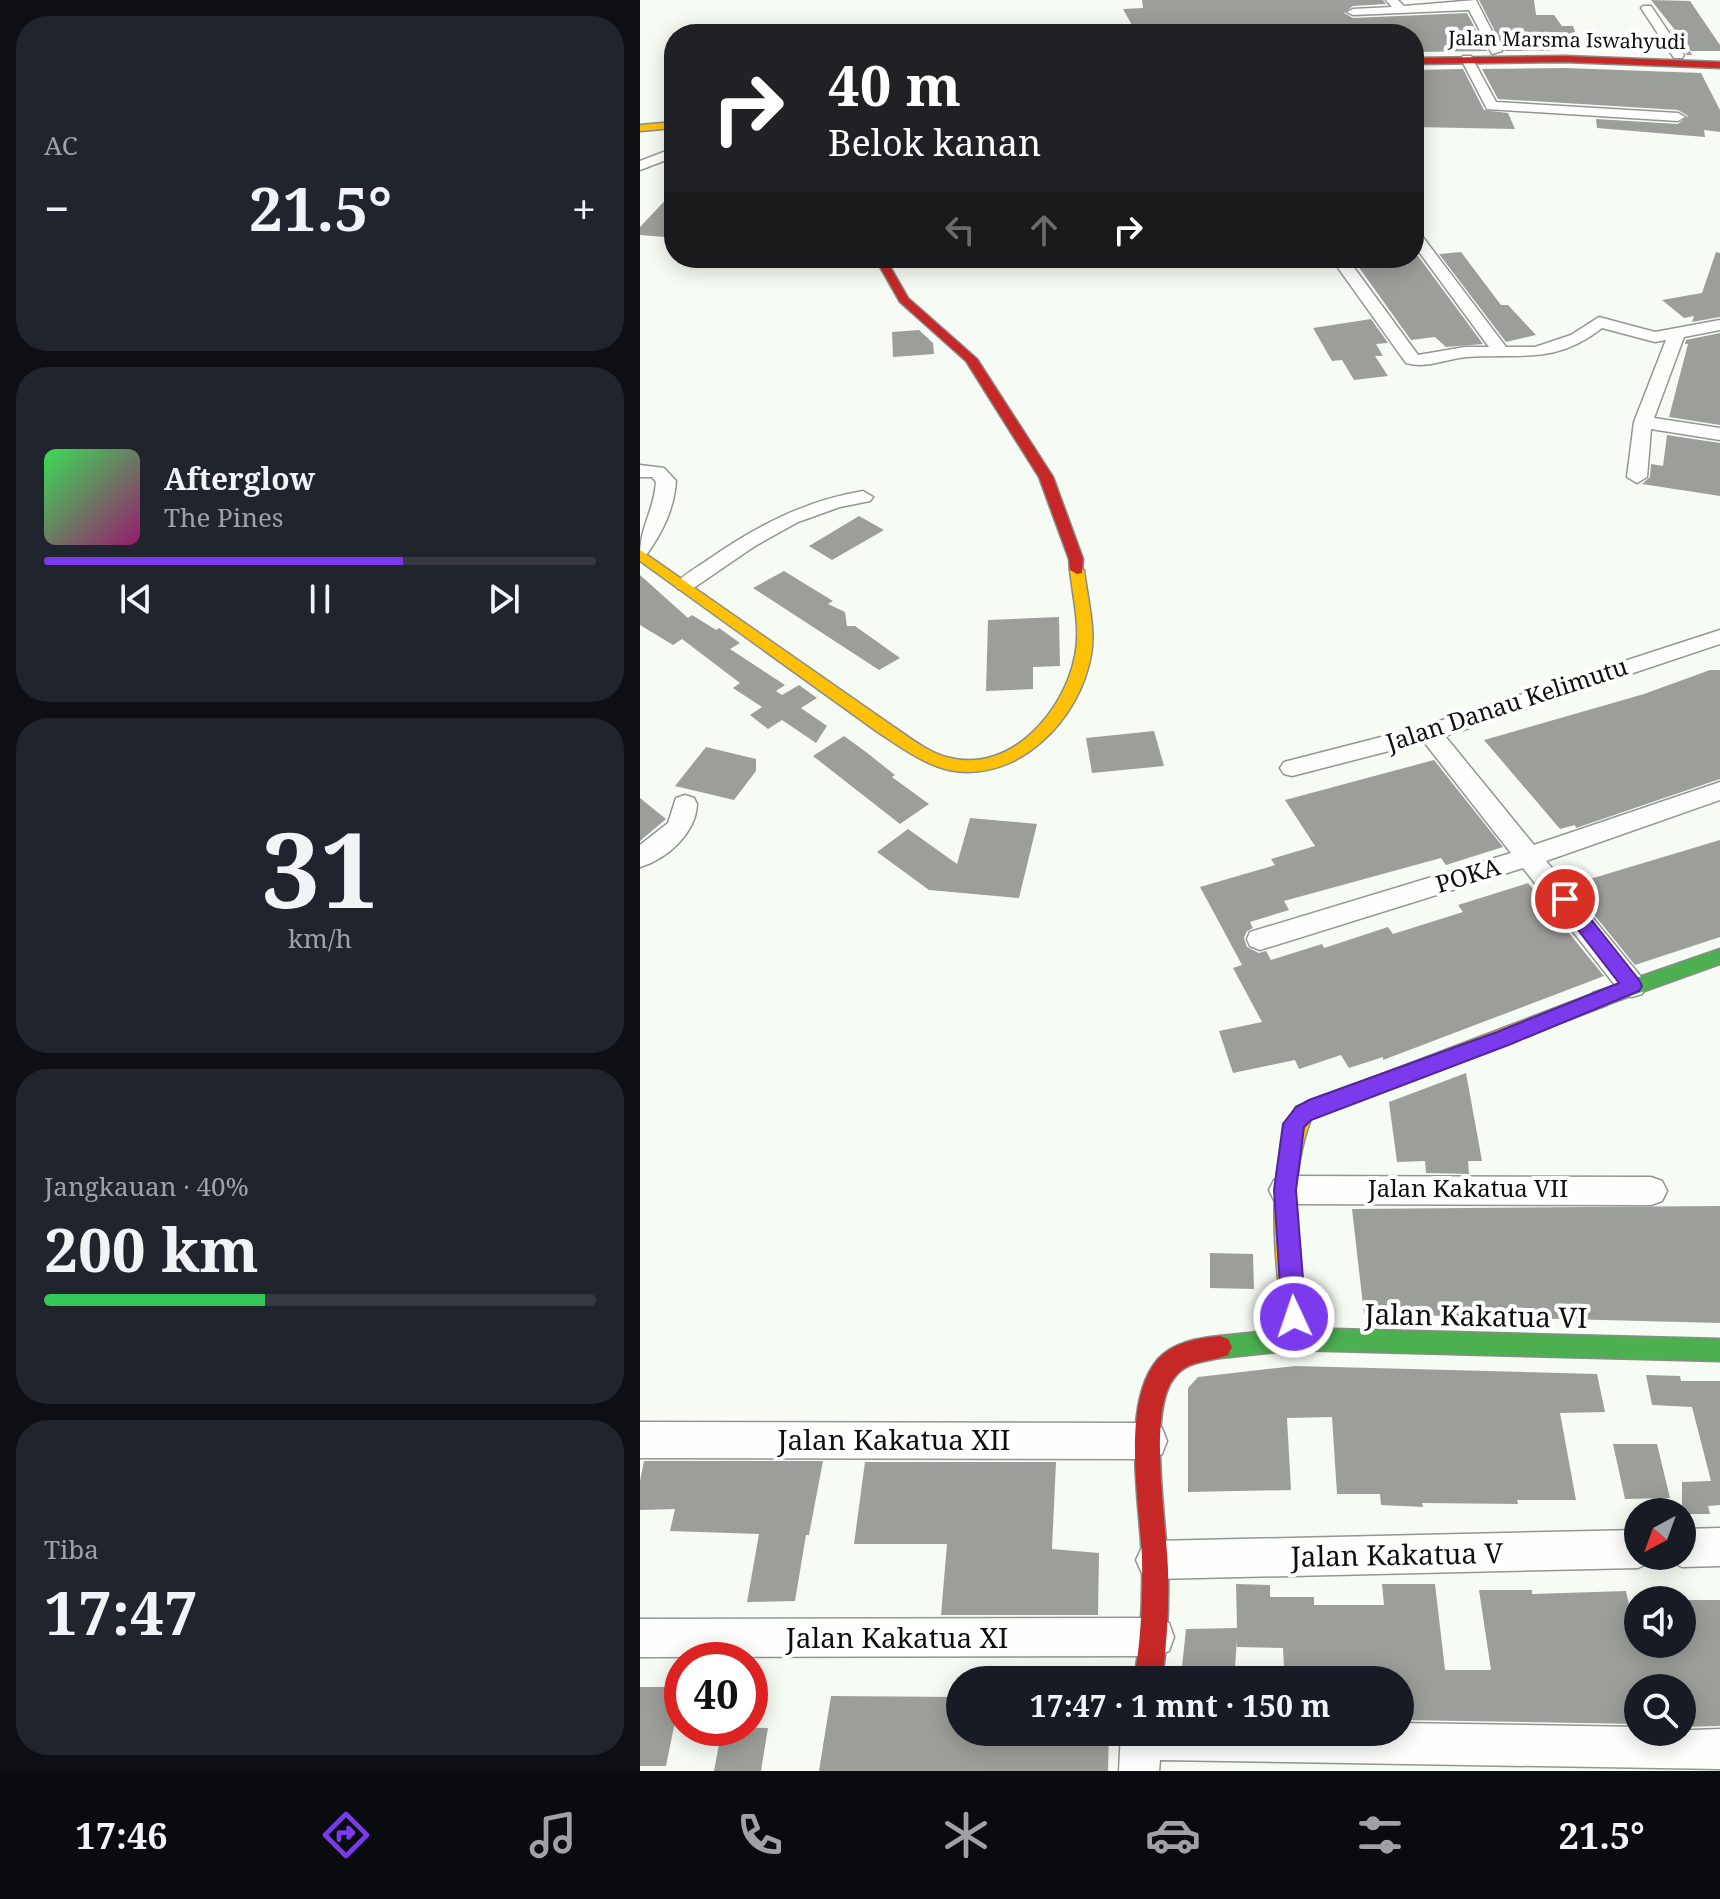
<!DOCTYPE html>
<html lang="id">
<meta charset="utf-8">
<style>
body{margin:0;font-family:"Noto Serif",serif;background:#20242c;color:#f1f3f6;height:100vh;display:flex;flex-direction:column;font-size:30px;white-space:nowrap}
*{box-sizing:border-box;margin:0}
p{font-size:26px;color:#9ea1a6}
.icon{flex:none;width:44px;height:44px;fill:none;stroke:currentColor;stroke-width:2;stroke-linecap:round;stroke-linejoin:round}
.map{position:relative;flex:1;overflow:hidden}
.side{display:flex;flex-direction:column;gap:16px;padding:16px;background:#0d0f14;width:640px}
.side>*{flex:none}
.hud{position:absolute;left:24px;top:24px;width:760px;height:244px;border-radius:32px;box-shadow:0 4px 20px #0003;background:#202124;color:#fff;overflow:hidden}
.needle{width:52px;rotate:221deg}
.buttons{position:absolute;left:984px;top:1498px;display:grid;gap:16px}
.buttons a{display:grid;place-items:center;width:72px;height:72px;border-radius:50%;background:#171b24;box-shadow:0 4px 20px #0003;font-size:40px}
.speed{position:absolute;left:24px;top:1642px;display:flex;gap:16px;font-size:40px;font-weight:700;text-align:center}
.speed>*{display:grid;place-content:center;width:104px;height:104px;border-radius:50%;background:#171b24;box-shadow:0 4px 20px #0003;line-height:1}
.speed .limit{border:12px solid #d22;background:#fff;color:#111}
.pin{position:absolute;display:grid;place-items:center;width:68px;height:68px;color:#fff;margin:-34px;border:4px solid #fff;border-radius:50%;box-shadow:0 2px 8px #0007}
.me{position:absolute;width:88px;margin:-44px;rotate:357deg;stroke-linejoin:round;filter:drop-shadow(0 0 6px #0008)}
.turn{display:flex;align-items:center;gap:28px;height:168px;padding:0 32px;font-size:36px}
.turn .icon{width:104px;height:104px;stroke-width:2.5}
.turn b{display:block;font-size:56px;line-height:68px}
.lanes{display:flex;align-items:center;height:76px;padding:0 32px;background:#0003;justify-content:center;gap:40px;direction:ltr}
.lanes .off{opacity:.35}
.big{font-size:60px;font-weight:700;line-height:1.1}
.side .card{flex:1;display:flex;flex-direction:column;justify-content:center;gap:12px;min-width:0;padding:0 28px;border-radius:32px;background:#20242c}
.side .dial{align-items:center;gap:0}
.dial b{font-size:104px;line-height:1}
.song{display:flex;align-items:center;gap:24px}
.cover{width:96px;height:96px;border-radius:12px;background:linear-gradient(135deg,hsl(130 70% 55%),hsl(320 70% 35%))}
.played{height:8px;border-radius:4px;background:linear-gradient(90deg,#7c3aed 65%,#363941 65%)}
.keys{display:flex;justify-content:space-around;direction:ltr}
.heat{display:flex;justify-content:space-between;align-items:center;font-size:44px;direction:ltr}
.charge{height:12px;border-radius:6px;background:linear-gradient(90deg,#34c759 40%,#363941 0)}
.trip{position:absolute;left:306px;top:1666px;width:468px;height:80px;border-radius:40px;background:#171b24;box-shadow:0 4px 20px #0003;font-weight:700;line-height:80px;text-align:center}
.tab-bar{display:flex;height:128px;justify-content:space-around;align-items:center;background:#090b0e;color:#9ea1a6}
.tab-bar .icon{width:56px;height:56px}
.tab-bar .selected{color:#7c3aed}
.tab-bar b{font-size:36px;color:#f1f3f6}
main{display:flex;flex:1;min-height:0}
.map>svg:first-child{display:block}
</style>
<main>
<section class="side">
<div class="card"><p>AC</p>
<div class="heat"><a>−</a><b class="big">21.5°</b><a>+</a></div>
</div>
<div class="card">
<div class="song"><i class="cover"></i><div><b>Afterglow</b><p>The Pines</p></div></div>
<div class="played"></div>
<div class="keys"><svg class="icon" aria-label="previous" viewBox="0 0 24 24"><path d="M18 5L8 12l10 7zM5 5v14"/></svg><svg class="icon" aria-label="pause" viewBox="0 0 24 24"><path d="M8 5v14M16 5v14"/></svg><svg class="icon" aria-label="next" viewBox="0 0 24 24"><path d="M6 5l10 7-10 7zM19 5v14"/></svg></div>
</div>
<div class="card dial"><b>31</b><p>km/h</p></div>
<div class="card"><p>Jangkauan · 40%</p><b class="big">200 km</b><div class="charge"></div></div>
<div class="card"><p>Tiba</p><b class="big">17:47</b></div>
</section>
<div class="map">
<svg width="1080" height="1771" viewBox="0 0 1080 1771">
<rect width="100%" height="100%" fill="#f6fcf4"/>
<path fill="#9c9f99" d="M502,0h241l3,4 -33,2 -9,7 9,5 114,-5 20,38 -73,1v-18h-78l-4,-8 -6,-2 -10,6 -41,2 -138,2 -14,-25 20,-1z
M839,0h55l2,15h18l8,11h11l9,25h-77z
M1011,0l39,1 30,44v6h-29l-4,-5 5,9h-5l-17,-25h5z
M925,68l136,5 19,37v22l-16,-2 1,7 -108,-9 -1,-9 82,5 10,-8 -10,-6 -180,-11 -16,-30z
M823,69l21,41 24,3 7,16 -101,-2v-57z
M34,191v35l-9,11 -25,-2v-8z
M821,252l40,53h7l28,30 -30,7 -67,-88z
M1076,252l4,1v64l-28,5 2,-6 -10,2 -22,-18 40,-7z
M774,256h4l65,88 -37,3 -11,-10 -24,3 -56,-78z
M731,319l17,24 -12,1 7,12h-8l13,20 -34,4 -12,-20 -10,1 -19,-33z
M279,330l14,13 1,11 -41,3 -1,-25z
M1080,333v92l-51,-8 19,-73h-3l1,-4z
M1027,435l53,8v53l-78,-12 8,-7 1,-13 12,2z
M219,516l25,14 -52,30 -23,-14z
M144,571l49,30 -5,3 17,8 2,14h8l45,32 -21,12 -126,-82z
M0,575l48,43 4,-3 24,15 3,-2 21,15 -10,6 55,36 -9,6 6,4 17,-10 18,13 -16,10 26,18 -11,17 -34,-23 -14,9 -18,-14 12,-8 -29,-19 7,-5 -58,-44 -9,6 -33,-20z
M419,617l1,49 -27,1v22l-47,2 2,-71z
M1070,670h10v109l-144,49 -1,-3 -15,4 -76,-89 160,-46z
M514,731l10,35 -72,7 -6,-35z
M204,736l22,16 29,23 -3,2 37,27 -29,20 -87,-68z
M66,747l50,12v12l-22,29 -59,-14z
M794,760l69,87 -57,18 -5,-7 -157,43 5,9 -39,12 3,6 -6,3 -3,7 3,9 12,6 7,-2 5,9 51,-16 2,4 64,-21 5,7 70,-22 -5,-7 70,-22 76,93 -221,84v-3l-34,11 -8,-13 -42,14 -4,-9 -62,13 -14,-42 43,-9 -29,-54 9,-3 -42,-78 75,-22 -4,-6 44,-13 -30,-46z
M0,798l26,21 -26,22z
M330,818l67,6 -18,74 -90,-8 -52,-38 31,-23 49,35z
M1080,840v97l-85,28 -65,-80z
M826,1073l16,88h-14l1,13 -43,-1 -1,-12 -28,1 -8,-60z
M1080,1206v117l-356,-9 -12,-105z
M570,1253l43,1 1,35 -44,-1z
M655,1366l302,8 8,38 -45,1 16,87h-59l1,4 -96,-1 1,4 -42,-2 -1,-11h-43l-5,-77 -45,1 4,72 -103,2v-104l10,-11z
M1006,1375l34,1 1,5h39v124l-12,1 2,8h-28v-32l29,-1 -19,-74 -40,-2z
M973,1444h44l13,54 -45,1z
M4,1461h179l-14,74h-3l-11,66 -48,1 12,-68 -89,-3 5,-22 -35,1v-29z
M225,1462h191l-4,87 47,4 -1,62h-157l6,-71h-93z
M596,1584l34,1v12h44v8h70l-2,-21h53l10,86h46l-12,-80h53v4l94,-3 3,14h9v39h44v-44h38v126l-38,1v-39h-44v36l-238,-4v-40h-108l-1,-13h-7l-1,-19 -46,-1v-7l-3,40h-28l1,-14 -25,1 4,-38 51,-1z
M0,1687h42l-16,79h-26z
M191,1696l129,1v35h149l-1,39h-289z
M82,1728h46l-7,43h-47z"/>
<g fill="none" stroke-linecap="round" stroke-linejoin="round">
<defs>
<path id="street" d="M746,0h12l6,6 72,-6 26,51 -10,3 -23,-44 -116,5 -6,-3 6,-3 39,-2z
M1003,6h8l33,49 -2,3h-8l-33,-50z
M685,27l4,1 4,6h-12l-2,-4z
M823,56h8l25,46 182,11 7,4 -7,4 -191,-12 -26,-50z
M34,148v9l-34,13v-9z
M774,230l5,2 87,115h29l36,-12 28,-18 56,15 65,-12v10l-36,7 -30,81 66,10v12l-69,-11 -4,48 -10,6 -10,-6 7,-55 32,-82 -11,2 -53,-14c-47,37 -81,25 -135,29 -22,2 -40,12 -61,6l-75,-105h16l71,97 47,-8h24l-75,-102z
M0,465l24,3 12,13c-2,28 -13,50 -29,73l-7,2c0,-30 14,-45 16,-74l-4,-5h-12z
M223,491l10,6 -3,4 -30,6 -42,15 -43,24 -63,43h-14l-3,-4c8,-11 23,-18 34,-26 49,-34 96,-58 154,-68z
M1080,630v14l-275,92 89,109 186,-63v18l-174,61 96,117 4,8 -4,8 -10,3 -10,-3 -99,-126 -263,82 -10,-4 -3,-7 3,-7 261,-79 -87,-111 -132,34 -8,-2 -4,-6 4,-6 140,-36z
M45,795l9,3 3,6c-1,29 -30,55 -57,63v-22l28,-22 8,-25z
M645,1176l366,1 11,4 5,10 -5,10 -11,4 -366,-1 -11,-4 -5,-10 5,-10z
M0,1422l509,1 13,5 5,13 -5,13 -13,5 -509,-1z
M1080,1528v38l-38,1 -13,-6 -2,-5h15v-27z
M998,1530v26h16l-3,6 -13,6 -483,11 -13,-6 -6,-13 6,-13 13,-6z
M515,1618l14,5 5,14 -5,14 -14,5 -515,1v-38z
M760,1723l238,4v5l82,-3v40l-560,-9 -1,11h-40l2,-39h279z"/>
<path id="fast" d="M1080,949v15l-120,43 -7,-2 -3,-6 3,-6z
M655,1328l425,11v22l-425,-11 -75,8 -8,-3 -4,-8 4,-8 8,-3z"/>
<path id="slow" d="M34,122v6l-34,3v-6z
M0,550l251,175c18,12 37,28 59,33 61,15 114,-46 125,-102 6,-27 -2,-58 -5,-86l7,-4 7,4c3,27 12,58 7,85 -11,64 -73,129 -142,115 -26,-6 -48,-23 -70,-37l-239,-172z
M960,991l7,2 3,6 -3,6 -296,114c-27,70 -11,148 -4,220l-4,8 -8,3 -8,-3 -4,-8c-5,-77 -22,-160 13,-232z"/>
<path id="jam" d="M925,56l155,6v6l-155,-6 -151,2v-6z
M235,258h10l23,40 69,61 76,118 30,82 -1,14 -5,1 -7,-4 -1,-11 -30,-82 -73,-116 -66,-59z
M580,1336l8,3 4,8 -4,8c-19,8 -40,4 -54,23 -27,34 -7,148 -6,193 1,36 -1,73 -6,109h-28c7,-40 9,-81 8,-122 -2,-54 -22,-155 16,-199 16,-17 40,-21 62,-23z"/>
</defs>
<use href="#street" stroke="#939692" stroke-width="3"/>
<use href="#fast" stroke="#8a8c89" stroke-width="3"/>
<use href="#slow" stroke="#8a8c89" stroke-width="3"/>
<use href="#jam" stroke="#8a8c89" stroke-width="3"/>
<use href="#street" fill="#fefffd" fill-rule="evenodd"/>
<use href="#fast" fill="#4caf50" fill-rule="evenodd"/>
<use href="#slow" fill="#ffc107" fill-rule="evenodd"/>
<use href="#jam" fill="#c62828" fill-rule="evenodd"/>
</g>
<path fill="#7c3aed" stroke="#51269a" stroke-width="2" d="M925,892l6,2 68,86 3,6 -3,5 -128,53 -200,76 -7,7 -8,63 10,127 -4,8 -8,3 -8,-3 -4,-8 -8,-127 9,-66 13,-17 13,-7 188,-68 122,-49 -61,-79 -3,-5z"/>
<g text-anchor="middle" stroke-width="8" stroke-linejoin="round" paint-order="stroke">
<g font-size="20" fill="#0f0f0f" stroke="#fff">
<text transform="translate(927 40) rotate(1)" y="7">Jalan Marsma Iswahyudi</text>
</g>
<g font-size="24" fill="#0f0f0f" stroke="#fff">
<text transform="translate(867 705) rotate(-18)" y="8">Jalan Danau Kelimutu</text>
<text transform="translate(828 876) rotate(-17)" y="8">POKA</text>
<text x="828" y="1197">Jalan Kakatua VII</text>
</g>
<g font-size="28" fill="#0f0f0f" stroke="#fff">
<text transform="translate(836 1316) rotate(1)" y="10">Jalan Kakatua VI</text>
<text x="254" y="1450">Jalan Kakatua XII</text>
<text transform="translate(757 1555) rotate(-1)" y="10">Jalan Kakatua V</text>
<text x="257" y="1648">Jalan Kakatua XI</text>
</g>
</g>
</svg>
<div class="buttons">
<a><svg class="needle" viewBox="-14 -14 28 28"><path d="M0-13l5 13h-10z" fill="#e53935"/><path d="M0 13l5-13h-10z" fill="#9ea1a6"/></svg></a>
<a><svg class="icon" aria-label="sound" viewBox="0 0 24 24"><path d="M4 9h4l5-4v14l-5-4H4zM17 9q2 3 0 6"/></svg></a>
<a><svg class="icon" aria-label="search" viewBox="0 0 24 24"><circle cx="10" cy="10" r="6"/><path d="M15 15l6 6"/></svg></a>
</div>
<div class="speed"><div class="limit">40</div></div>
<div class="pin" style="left:925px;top:899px;background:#d93025"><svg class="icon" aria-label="arrive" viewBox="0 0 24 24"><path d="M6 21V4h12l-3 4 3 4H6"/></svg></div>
<svg class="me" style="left:654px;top:1317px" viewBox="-20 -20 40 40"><circle r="17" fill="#7c3aed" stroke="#fff" stroke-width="3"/><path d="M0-11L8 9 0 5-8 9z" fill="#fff"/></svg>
<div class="trip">17:47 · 1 mnt · 150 m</div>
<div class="hud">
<div class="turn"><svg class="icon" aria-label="right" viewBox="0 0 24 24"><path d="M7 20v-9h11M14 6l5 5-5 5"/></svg><div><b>40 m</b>Belok kanan</div></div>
<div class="lanes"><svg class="icon off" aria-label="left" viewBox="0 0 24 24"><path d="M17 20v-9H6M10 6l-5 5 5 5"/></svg><svg class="icon off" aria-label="ahead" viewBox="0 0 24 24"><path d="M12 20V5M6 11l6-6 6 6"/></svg><svg class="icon" aria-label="right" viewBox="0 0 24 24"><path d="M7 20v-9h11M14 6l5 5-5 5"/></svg></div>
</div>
</div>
</main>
<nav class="tab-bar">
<b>17:46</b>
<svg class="icon selected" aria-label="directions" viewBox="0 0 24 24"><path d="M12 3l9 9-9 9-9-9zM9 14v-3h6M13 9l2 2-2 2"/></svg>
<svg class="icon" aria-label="music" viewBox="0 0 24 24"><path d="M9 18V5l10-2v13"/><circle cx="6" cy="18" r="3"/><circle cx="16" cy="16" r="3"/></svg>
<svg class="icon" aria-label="phone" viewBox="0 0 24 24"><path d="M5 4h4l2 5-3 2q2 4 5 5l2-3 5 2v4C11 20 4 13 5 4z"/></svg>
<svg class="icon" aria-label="climate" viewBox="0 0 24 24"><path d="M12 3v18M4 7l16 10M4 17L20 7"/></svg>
<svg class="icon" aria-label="car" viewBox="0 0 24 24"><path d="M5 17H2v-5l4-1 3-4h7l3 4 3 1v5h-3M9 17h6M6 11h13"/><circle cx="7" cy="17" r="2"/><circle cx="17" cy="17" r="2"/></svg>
<svg class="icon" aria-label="filters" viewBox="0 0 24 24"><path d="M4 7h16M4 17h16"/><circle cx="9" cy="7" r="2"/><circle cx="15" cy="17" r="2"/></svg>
<b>21.5°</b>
</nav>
